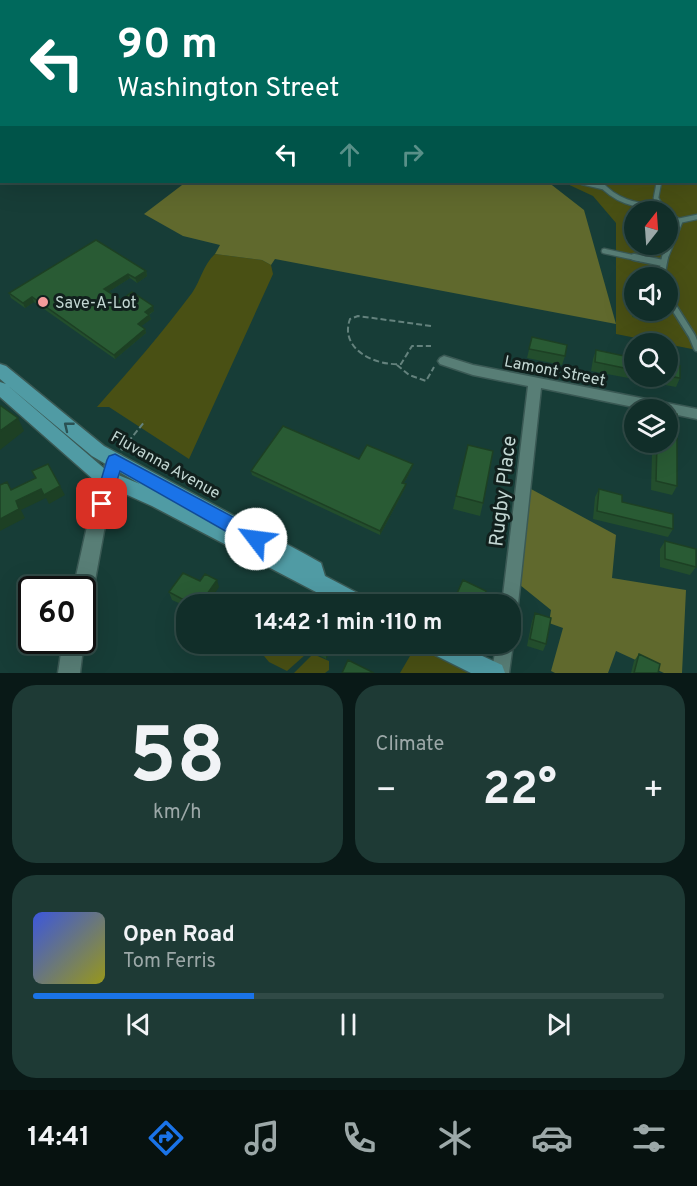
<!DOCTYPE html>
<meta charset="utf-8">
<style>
body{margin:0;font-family:Overpass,sans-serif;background:#1e3a35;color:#f1f3f6;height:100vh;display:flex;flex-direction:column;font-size:22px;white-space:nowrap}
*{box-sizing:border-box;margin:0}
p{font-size:20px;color:#9ca8a8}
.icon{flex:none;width:33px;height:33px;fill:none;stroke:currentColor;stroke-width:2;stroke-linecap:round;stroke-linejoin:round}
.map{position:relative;height:673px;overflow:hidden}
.side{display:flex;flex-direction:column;gap:12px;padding:12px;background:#091917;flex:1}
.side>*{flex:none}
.guide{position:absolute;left:0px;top:0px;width:698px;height:183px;box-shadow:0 6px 24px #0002,0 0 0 2px #304a46;background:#00695c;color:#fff;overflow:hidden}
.needle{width:39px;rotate:17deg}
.controls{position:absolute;left:624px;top:201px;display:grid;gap:12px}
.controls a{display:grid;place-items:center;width:54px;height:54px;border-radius:50%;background:#112e29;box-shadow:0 6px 24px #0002,0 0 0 2px #304a46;font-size:30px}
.speed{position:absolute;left:18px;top:576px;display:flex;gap:12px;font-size:30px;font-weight:700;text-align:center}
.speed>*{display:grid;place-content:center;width:78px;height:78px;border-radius:50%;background:#112e29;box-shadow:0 6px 24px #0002,0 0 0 2px #304a46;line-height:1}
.speed .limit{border:3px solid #111;border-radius:9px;background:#fff;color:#111}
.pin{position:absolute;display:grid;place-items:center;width:51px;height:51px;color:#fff;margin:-26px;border-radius:12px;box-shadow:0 3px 9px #0006}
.me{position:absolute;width:66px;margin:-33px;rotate:300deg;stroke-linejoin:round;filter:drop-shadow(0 0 4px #0008)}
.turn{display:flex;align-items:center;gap:21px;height:126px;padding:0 18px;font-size:27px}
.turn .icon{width:78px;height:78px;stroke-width:2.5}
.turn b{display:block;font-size:42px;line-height:51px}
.lanes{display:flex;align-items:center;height:57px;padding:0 18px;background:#0003;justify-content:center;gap:30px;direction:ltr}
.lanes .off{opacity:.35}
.big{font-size:45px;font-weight:700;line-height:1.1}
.side .tile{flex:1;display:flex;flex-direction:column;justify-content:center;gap:9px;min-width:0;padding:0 21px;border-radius:24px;background:#1e3a35}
.side .dial{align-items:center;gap:0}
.dial b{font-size:78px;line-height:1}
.song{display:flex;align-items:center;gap:18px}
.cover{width:72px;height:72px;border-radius:9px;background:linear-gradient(135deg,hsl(230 70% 55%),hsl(60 70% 35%))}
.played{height:6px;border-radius:3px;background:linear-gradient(90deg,#1a73e8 35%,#304a46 35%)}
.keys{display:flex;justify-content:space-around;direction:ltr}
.heat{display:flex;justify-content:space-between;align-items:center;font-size:33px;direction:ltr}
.side .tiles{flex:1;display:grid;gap:12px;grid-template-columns:1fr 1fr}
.tile:last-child{grid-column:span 2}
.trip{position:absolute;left:176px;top:594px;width:345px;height:60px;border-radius:24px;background:#112e29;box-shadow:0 6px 24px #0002,0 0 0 2px #304a46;font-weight:700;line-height:60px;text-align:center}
.dock{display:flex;height:96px;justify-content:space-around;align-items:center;background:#071210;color:#9ca8a8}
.dock .icon{width:42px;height:42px}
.dock .selected{color:#1a73e8}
.dock b{font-size:27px;color:#f1f3f6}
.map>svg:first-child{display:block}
</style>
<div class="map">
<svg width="697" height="673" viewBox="0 0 697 673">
<rect width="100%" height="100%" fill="#173d37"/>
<path fill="#495014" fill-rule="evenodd" d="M123,0h364l-7,2z
M696,86h1v264l-81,-16v-111l-23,-27 -30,-14h133zM634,212h34v32h-34zM634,278h34v32h-34z
M215,254l47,6 9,5 2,9 -84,185 -80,-52h-12c33,-37 65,-74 95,-114 9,-13 11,-28 23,-39z
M274,644h18l13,11 -18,16 -18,-9 -5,-6z
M417,644h6l56,29h-79z
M313,654l16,7v9l-4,3h-31z"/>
<path fill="#60692d" d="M186,182h362l36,28 32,114 -341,-65 -4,6 -9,-5 -47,-6 5,-9 -37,-9 -39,-22z
M531,489l85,46 -4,43 74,12 -4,83h-18l-48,-22 -8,22h-53l-4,-2 12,-43 -14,-5 2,-13 -31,-25z"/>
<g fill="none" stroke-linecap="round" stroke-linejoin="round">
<defs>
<path id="service-far1" d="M582,182l21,5
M599,182c16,19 36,24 60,25
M659,182l-3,16 8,14
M678,221l19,-4
M604,251l37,8
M665,259l15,-37 -12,-8"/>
<path id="service" d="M634,257l29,6
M661,278l4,-21
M668,298l24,38 5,12"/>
<path id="minor" d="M444,356l29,9 224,44v10l-29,-6v-3h-20l-107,-22 -23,216 -2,6 -6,2v-8h-8l26,-218 -55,-11 -33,-11 -2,-3 2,-3z
M510,638l3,6 -4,29h-18l6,-29h13z"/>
<path id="secondary" d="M537,0h10l1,2h-10z
M696,77h1v7h-1z
M115,453l6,2 3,5 -20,71 -12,66 -3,7 -7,3v-17h-9l13,-59 20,-71 3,-5z
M82,635l2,5 -4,33h-22l5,-33h19z"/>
<path id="primary" d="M0,364l6,2 98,80 201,108 16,9 4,13 40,21 3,7h-29l-187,-98 -58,-26 -94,-83v-15l6,2 100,86 34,14 -48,-28 -92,-77z
M423,644h33l46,21 3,8h-34l-44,-22z"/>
</defs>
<use href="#service-far1" stroke="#3a5954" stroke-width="7"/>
<use href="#service" stroke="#3a5954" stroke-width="9"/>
<use href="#minor" stroke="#3a5954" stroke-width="3"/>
<use href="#secondary" stroke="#3a5954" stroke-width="3"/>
<use href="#primary" stroke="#3a5954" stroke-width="3"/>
<path stroke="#64827d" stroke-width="2" stroke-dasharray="6 3" stroke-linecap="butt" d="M431,326l-73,-10 -8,3c-11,30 25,47 51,45l11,-18h19
M397,365l12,10 17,6 8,-14
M128,442l17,-21"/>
<path stroke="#64827d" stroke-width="3" stroke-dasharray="8 4" stroke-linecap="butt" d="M121,450l8,-10"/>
<use href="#service-far1" stroke="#587e76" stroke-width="4.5"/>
<use href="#service" stroke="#587e76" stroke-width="6"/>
<use href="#minor" fill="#587e76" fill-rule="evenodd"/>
<use href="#secondary" fill="#587e76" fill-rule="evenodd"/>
<use href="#primary" fill="#509ba4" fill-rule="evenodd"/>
</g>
<path fill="#234e2d" d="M2,99v25l-2,-1v-23z
M146,271l1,5 -10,7 -7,-5 -22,14 13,8 33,11 -5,4 2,4 -10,7 4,3 1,4 -31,26 -81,-57 -9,6 -14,-10 -2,-5z
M634,292v18h24l-3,11 -23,-4 1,-21z
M532,337l33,19 -3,9 -35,-7z
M596,350l38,8v18h34v-12l12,14 -4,9 -85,-16 2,-12z
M636,405l21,5h-23v16h-2v-12z
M638,442h30l9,44 -5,9 -21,-5 1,-37 -15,-4z
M359,459l54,5 -1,4 -8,15 1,5 -25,47 -128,-60 -1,-4z
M599,489l74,40 -5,8 -75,-18 2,-22z
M456,496l27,7 -3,13 -27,-7z
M665,541l31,26 -6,8 -30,-8v-18z
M200,581l19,6 -33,17v13l-5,-2 -3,-8 3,-3 -9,-4 -3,-8z
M486,591l-5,13h-28l2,-6z
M535,613l11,31 -3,7 -16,-5 5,-25z
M298,644h38l-10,15z
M639,654l19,19h-27l3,-12z"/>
<path fill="#1d4024" d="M146,271l1,5 -10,7 -2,-5z
M128,274l2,4 -25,16 -1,-5z
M32,297l2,5 -9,6 -2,-5z
M153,306l1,5 -8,5 -1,-4z
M149,315l2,4 -12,9 -1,-4z
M145,329l1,4 -31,26 -1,-4z
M18,418l6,13 -24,19v-19z
M413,464l-1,4 -10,19v-4z
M406,484l-1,4 -25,47v-4z
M60,486l5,9 -16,9 -3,-6 -25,12 4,8 -25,13v-12l16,-18 25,-12z
M217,580l2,7 -11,17h-8z
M331,644h5l-10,15v-7z"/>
<path fill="#295b34" stroke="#1d4024" stroke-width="1.5" d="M343,0h14l-1,2h-15z
M639,0h27v2h-27z
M2,99v9h-2v-8z
M96,240l50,31 -11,7 -7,-4 -24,15 17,11 11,-8 21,14 -8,6 4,3 -11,9 7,5 -31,26 -82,-58 -9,6 -14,-10z
M532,337l35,8 -2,11 -36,-7z
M596,350l38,8v12l-39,-8z
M668,364l12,2v12l-12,-2z
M636,405l21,5h-21z
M0,406h1l17,12 -18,13z
M668,412l9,2v72l-21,-5 1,-37 -7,-2h18z
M283,426l76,33 8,-14 46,19 -11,19 4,1 -26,47 -129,-60z
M468,445l25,6 -10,52 -27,-7z
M48,464l12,22 -16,9 -3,-6 -25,12 3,8 -19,10v-34l7,-3 4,8 25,-12 -4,-7z
M599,489l23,6v7l51,12v15l-76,-18z
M665,541l31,8v18l-31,-8z
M183,573l17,8 5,-7 12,6 -17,24h-14v8l-8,-5 6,-7 -15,-8z
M463,580l23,11 -6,13h-12l-13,-6z
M535,613l16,5 -5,26 -16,-5z
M310,644h21l-5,8z
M639,654l21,10 -2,9h-24z
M348,660l26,13h-32z"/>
<defs><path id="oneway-chevron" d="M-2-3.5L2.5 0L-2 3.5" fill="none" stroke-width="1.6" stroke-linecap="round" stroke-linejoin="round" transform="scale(1.5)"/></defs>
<use stroke="#2a5153" href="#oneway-chevron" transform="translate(68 426) rotate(-141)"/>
<path fill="#1a73e8" stroke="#114b97" stroke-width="1.5" d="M115,454l148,79 2,6 -2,6 -7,2 -6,-2 -130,-74 -12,38 -6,2 -5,-2 -3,-5 13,-44 2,-4z"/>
<circle fill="#f59b9b" stroke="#11201d" stroke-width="2" cx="43" cy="302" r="6"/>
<g text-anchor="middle" stroke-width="6" stroke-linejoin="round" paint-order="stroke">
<g font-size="16" fill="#c3d7d3" stroke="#11201d" text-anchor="start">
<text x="55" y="308">Save-A-Lot</text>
</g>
<g font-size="16" fill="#c3d7d3" stroke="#11201d">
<text transform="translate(555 370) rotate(11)" y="6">Lamont Street</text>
<text transform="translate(166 464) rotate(29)" y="6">Fluvanna Avenue</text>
</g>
<g font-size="20" fill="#c3d7d3" stroke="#11201d">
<text transform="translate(502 491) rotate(-83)" y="7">Rugby Place</text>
</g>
</g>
</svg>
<div class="controls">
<a><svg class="needle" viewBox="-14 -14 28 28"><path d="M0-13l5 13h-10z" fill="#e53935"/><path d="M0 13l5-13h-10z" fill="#9ca8a8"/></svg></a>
<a><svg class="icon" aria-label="sound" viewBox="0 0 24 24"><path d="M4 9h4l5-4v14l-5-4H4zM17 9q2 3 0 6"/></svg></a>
<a><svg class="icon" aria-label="search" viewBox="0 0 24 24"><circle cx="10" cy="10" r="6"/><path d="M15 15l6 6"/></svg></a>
<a><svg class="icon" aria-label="layers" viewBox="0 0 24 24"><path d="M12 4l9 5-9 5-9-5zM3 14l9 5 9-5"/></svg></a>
</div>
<div class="speed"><div class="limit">60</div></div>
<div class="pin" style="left:102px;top:504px;background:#d93025"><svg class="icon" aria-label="arrive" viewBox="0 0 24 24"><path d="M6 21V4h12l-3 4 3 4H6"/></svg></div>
<svg class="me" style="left:256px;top:539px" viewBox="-20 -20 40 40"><circle r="19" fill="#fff"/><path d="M0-13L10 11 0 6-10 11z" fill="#1a73e8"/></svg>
<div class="trip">14:42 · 1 min · 110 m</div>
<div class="guide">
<div class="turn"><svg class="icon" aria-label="left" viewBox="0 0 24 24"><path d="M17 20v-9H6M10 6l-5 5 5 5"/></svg><div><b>90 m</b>Washington Street</div></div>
<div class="lanes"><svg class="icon" aria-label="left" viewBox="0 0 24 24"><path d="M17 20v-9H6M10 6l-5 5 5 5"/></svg><svg class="icon off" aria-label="ahead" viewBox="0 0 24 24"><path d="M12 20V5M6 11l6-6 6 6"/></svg><svg class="icon off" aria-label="right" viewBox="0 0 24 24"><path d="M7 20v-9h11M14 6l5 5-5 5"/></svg></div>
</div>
</div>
<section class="side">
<div class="tiles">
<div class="tile dial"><b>58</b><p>km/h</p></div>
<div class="tile"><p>Climate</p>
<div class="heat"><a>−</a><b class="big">22°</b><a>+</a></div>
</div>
<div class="tile">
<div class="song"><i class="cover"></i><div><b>Open Road</b><p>Tom Ferris</p></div></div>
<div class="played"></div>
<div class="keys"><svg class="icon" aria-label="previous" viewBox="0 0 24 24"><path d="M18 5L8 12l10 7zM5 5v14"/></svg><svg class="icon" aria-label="pause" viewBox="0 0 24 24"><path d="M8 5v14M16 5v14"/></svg><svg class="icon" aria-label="next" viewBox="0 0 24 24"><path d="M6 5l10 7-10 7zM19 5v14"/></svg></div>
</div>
</div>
</section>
<nav class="dock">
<b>14:41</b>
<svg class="icon selected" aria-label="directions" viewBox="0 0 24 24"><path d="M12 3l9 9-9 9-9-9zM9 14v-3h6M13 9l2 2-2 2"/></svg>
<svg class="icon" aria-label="music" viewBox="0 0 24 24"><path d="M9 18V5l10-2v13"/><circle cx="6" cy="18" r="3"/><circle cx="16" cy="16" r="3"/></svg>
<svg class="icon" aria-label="phone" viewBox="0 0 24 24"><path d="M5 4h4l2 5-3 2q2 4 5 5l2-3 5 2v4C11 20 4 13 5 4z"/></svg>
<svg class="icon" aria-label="climate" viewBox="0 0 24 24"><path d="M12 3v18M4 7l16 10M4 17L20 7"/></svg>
<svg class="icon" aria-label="car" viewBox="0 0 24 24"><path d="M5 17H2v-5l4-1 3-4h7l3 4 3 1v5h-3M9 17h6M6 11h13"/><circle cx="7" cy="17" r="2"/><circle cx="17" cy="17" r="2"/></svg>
<svg class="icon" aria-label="filters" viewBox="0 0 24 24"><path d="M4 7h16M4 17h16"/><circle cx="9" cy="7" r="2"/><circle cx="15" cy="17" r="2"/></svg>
</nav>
